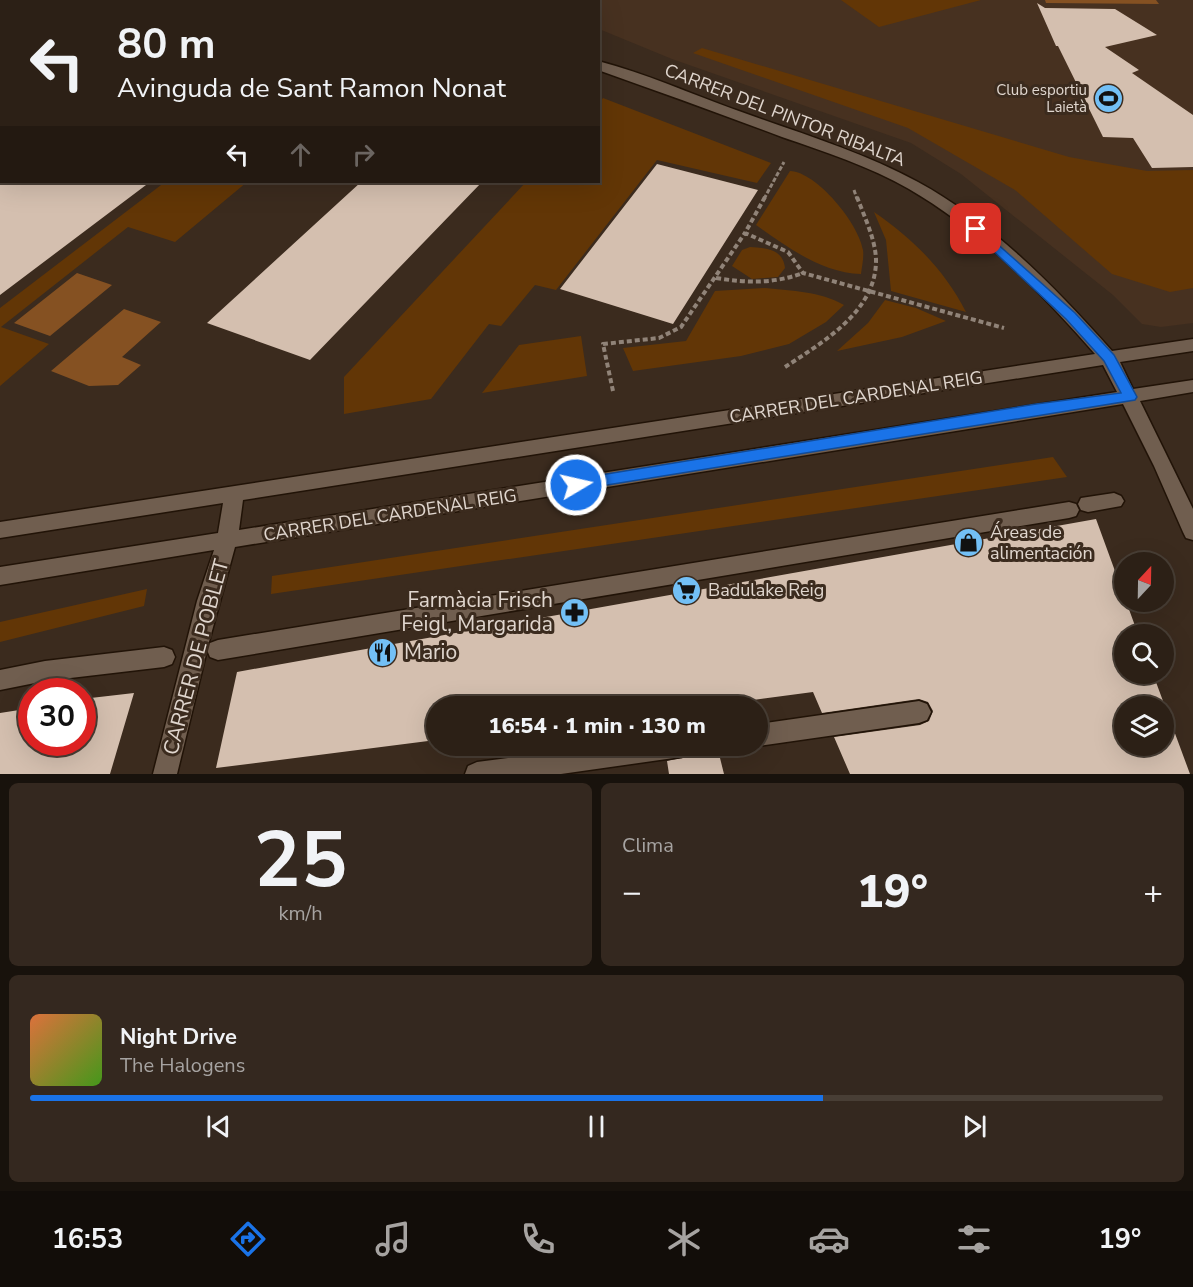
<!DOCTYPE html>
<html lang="es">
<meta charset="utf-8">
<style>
body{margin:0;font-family:"Nunito Sans",sans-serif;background:#34281f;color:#f1f3f6;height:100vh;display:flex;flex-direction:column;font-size:22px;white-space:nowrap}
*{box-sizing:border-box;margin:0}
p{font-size:20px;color:#a6a3a1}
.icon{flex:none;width:33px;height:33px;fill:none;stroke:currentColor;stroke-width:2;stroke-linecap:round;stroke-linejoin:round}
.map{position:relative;height:774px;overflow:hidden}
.panel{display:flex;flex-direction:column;gap:9px;padding:9px;background:#18120c;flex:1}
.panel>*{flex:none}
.guide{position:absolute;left:0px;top:0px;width:600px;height:183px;box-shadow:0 6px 24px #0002,0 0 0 2px #483e35;background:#2c2016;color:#f1f3f6;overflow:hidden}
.needle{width:39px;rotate:22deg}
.controls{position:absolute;left:1114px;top:552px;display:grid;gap:12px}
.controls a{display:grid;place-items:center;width:60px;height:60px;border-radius:50%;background:#2c2016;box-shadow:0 6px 24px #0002,0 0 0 2px #483e35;font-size:30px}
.speed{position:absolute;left:18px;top:678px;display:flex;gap:12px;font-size:30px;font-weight:700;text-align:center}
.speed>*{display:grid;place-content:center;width:78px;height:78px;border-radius:50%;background:#2c2016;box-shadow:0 6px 24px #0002,0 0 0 2px #483e35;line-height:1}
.speed .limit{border:9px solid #d22;background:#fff;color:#111}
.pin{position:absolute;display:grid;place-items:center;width:51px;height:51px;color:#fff;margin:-26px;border-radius:12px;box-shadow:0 3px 9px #0006}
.me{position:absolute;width:66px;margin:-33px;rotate:81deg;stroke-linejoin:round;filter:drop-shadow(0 0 4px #0008)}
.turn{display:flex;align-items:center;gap:21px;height:126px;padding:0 18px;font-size:27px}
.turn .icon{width:78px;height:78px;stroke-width:2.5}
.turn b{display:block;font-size:42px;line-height:51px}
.lanes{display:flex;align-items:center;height:57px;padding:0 18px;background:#0003;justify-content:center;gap:30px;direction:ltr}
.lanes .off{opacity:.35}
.big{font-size:45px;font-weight:800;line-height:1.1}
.panel .card{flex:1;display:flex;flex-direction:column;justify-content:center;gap:9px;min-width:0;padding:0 21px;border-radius:9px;background:#34281f}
.panel .dial{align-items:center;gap:0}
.dial b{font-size:78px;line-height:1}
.song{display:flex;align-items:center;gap:18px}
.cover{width:72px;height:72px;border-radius:9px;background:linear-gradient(135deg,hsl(20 70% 55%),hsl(100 70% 35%))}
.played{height:6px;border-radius:3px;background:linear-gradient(90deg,#1a73e8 70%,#483e35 70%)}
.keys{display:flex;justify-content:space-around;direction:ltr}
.heat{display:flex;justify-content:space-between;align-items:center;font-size:33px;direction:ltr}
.panel .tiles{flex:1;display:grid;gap:9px;grid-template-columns:1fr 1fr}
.card:last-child{grid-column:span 2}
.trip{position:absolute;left:426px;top:696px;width:342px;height:60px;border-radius:30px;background:#2c2016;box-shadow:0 6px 24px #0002,0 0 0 2px #483e35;font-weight:800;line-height:60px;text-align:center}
.menu{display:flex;height:96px;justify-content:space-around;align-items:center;background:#120d09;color:#a6a3a1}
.menu .icon{width:42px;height:42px}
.menu .active{color:#1a73e8}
.menu b{font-size:27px;color:#f1f3f6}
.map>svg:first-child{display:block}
</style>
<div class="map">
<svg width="1193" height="774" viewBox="0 0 1193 774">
<rect width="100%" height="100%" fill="#3b2b1e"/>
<path fill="#473120" d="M500,0h693v323l-32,4 -19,-3 -29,-29 -152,-121 -50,-31 -239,-84 -73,-30 -1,-27z"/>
<path fill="#623606" d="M841,0h140l-102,27z
M702,48l367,109 78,14 46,-1v118l-23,4 -58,-18 -97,-84 -107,-62 -215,-75z
M603,98l168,65 -14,20 -100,-23 -101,130 -21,-5 -34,41 -12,-2 -58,75 -87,15v-37l182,-195h72l1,-79z
M790,171c27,1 69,53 73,79 1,8 -1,16 -2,24 -39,-1 -74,-27 -105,-49z
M165,182h82l-72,60 -47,-15 -127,100 48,17 -49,42v-78z
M874,212c39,27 70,57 92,100l-75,-21 -5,-51z
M750,247c16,1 33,2 35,21l-7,9 -26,2 -20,-13 10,-16z
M765,288c28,3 54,3 79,17l-18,17 -37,22 -48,12 -108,15 -10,-23 63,-7 29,-50z
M885,300l31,8 30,13 -44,16 -65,14 31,-28z
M581,336l6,40 -105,17 37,-48z
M1053,457l14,20 -796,117 1,-18z
M147,589l-3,17 -144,36v-20z"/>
<path fill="#855122" d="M1045,0h111l3,4 -113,-1z
M77,273l35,12 -62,51 -36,-13z
M124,309l37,13 -39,35 19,8 -23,20 -29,1 -38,-15z"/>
<path fill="#d4bfaf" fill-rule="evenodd" d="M1037,3l8,5 70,1 42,26 -52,12 34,23 -7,3 61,42v52l-41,1 -19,-30 -30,-1 -45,-91h-2z
M657,164l101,26 -85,134 -113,-35z
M0,182h150l-150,113z
M361,182h121l-172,178 -103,-37z
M1096,519l42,115h-13v40h28l37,100h-340l-16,-37 86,-12 9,-4 4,-10 -5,-9 -9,-3 -97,14 -9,-21 -105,14h-272v34l-220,28 21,-96zM1125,706h39v40h-39z
M134,693l-24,81h-110v-61l32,-5v34h50v-43z
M695,746h22l7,28h-55l-2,-13 23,-5z"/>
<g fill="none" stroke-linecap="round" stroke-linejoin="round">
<defs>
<path id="minor" d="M469,0h12l1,2h-12z
M598,61c47,12 93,33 138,49 60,22 125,41 182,72 75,41 138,106 194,169l81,-12v12l-73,11 13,27 60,-9v12l-53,9 53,108v31l-7,-2 -3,-6 -29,-66 -31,-62 -888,143 -28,102 3,-6 8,-3 851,-138 7,2 3,6 -3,6 -7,2 -851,142 -8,-3 -3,-7 -30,124h-24l44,-173 17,-51 -214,35v-18l218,-34 5,-30 -223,35v-16l1095,-168c-54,-62 -115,-124 -186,-165 -40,-23 -84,-37 -127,-52 -61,-23 -122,-45 -184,-67zM1103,365l14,27 -878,138 4,-30z
M1114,493l7,3 3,5 -3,5 -33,6 -7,-2 -3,-6 3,-6z
M164,647l8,3 3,7 -3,7 -8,3 -119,14 -45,9v-20l45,-9z
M919,701l8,3 4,8 -4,8 -8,3 -161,23h-1l1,-22z
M602,746h91l-4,8 -8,3 -120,17h-96l3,-8 9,-4z"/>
</defs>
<use href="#minor" stroke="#211307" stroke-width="3"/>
<path stroke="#908378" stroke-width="3" stroke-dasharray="4.5 2" stroke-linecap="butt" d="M854,190l3,9
M764,199l20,-37"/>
<path stroke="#908378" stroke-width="4" stroke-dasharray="5 3" stroke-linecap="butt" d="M765,197l-20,36 43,19 15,21 201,55
M716,278c31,5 57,6 87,-5
M785,367c38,-25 92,-56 91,-108 -1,-21 -12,-43 -19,-62
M613,391l-10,-47 56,-6 22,-11 64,-94"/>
<use href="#minor" fill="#705e4f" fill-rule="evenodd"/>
</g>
<path fill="#1a73e8" stroke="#114b97" stroke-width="1.5" d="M976,225l99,88 39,42 23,42 -2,3 -559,90 -5,-1 -2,-4 2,-4 5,-2 460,-75 85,-11 -17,-32 -38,-42 -94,-88 -1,-2z"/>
<defs>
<symbol id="stadium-disc" viewBox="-11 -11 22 22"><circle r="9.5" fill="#73c0f6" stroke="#3b2b1e"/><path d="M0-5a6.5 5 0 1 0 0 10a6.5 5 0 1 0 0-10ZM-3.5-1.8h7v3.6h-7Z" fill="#111"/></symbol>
<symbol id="shop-disc" viewBox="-11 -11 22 22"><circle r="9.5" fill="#73c0f6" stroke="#3b2b1e"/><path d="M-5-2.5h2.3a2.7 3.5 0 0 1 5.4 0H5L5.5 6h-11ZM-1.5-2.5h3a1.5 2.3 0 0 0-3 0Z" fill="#111"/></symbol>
<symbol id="supermarket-disc" viewBox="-11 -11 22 22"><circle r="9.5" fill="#73c0f6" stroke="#3b2b1e"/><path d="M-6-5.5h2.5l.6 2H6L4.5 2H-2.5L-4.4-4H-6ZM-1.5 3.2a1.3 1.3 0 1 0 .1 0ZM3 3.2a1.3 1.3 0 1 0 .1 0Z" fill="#111"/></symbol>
<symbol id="pharmacy-disc" viewBox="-11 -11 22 22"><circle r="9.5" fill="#73c0f6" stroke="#3b2b1e"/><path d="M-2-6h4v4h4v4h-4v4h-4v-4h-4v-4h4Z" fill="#111"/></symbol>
<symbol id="restaurant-disc" viewBox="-11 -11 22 22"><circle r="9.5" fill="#73c0f6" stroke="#3b2b1e"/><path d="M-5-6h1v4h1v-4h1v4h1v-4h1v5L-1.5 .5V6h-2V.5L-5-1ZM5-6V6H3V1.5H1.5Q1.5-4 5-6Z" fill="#111"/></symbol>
</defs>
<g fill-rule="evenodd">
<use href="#stadium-disc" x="1092" y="82" width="33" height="33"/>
<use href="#shop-disc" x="952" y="526" width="33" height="33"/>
<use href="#supermarket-disc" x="670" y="574" width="33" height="33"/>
<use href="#pharmacy-disc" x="558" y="596" width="33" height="33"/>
<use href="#restaurant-disc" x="366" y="636" width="33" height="33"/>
</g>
<g text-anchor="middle" stroke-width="6" stroke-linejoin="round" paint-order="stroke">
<g font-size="15" fill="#e0d6ce" stroke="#3b2b1e" text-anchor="end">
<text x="1087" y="95">Club esportiu<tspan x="1087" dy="17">Laietà</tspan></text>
</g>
<g font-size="18" fill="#e0d6ce" stroke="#3b2b1e">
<text transform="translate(785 115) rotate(21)" y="6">CARRER DEL PINTOR RIBALTA</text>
<text transform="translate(856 397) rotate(-9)" y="6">CARRER DEL CARDENAL REIG</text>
<text transform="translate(390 515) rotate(-9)" y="6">CARRER DEL CARDENAL REIG</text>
</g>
<g font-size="18" fill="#e0d6ce" stroke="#3b2b1e" text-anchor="start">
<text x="990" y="538">Áreas de<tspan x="990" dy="21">alimentación</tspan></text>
<text x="708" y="596">Badulake Reig</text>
</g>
<g font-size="21" fill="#e0d6ce" stroke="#3b2b1e" text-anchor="end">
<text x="553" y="607">Farmàcia Frisch<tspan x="553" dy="24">Feigl, Margarida</tspan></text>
<text x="404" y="659" text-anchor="start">Mario</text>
</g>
<g font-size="21" fill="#e0d6ce" stroke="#3b2b1e">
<text transform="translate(196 657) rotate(-75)" y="7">CARRER DE POBLET</text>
</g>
</g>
</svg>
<div class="controls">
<a><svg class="needle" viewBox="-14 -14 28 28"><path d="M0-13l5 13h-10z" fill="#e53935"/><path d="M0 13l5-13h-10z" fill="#a6a3a1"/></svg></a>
<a><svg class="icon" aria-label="search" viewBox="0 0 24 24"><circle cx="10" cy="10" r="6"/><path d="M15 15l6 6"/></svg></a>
<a><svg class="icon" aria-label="layers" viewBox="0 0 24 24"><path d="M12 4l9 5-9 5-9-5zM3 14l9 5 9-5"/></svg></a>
</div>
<div class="speed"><div class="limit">30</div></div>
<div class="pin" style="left:976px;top:229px;background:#d93025"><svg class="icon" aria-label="arrive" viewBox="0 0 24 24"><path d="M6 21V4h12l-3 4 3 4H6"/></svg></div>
<svg class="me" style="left:576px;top:485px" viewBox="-20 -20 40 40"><circle r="17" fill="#1a73e8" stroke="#fff" stroke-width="3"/><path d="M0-11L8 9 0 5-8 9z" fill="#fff"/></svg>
<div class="trip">16:54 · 1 min · 130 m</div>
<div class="guide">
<div class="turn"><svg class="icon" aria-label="left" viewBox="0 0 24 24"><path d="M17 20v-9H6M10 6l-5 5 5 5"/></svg><div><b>80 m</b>Avinguda de Sant Ramon Nonat</div></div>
<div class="lanes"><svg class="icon" aria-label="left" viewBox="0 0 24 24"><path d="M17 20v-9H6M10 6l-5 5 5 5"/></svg><svg class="icon off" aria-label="ahead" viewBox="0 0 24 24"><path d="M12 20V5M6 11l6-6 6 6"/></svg><svg class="icon off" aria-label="right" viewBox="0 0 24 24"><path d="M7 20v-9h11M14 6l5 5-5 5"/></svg></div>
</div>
</div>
<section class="panel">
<div class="tiles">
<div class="card dial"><b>25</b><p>km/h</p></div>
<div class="card"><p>Clima</p>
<div class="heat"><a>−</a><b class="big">19°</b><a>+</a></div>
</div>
<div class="card">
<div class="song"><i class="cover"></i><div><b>Night Drive</b><p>The Halogens</p></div></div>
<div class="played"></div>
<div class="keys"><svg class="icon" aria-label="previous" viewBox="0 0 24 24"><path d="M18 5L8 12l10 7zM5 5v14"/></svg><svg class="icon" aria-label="pause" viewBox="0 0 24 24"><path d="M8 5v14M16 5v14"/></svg><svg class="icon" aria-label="next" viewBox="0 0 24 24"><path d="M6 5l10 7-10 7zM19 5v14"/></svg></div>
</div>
</div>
</section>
<nav class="menu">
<b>16:53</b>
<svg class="icon active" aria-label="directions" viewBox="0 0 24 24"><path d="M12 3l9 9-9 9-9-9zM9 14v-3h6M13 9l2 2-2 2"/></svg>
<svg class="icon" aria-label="music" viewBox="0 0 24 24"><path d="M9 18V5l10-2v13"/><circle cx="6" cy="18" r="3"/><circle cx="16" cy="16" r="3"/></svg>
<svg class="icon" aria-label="phone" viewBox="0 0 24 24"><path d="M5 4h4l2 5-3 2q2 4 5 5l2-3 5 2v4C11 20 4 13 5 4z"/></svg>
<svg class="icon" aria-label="climate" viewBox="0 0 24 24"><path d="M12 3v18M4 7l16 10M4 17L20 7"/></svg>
<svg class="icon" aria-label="car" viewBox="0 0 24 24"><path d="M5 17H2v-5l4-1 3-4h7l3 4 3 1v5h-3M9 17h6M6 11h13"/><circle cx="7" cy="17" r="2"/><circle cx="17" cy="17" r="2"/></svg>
<svg class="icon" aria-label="filters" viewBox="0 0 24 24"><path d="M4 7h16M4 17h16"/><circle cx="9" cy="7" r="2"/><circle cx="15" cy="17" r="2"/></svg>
<b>19°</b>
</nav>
